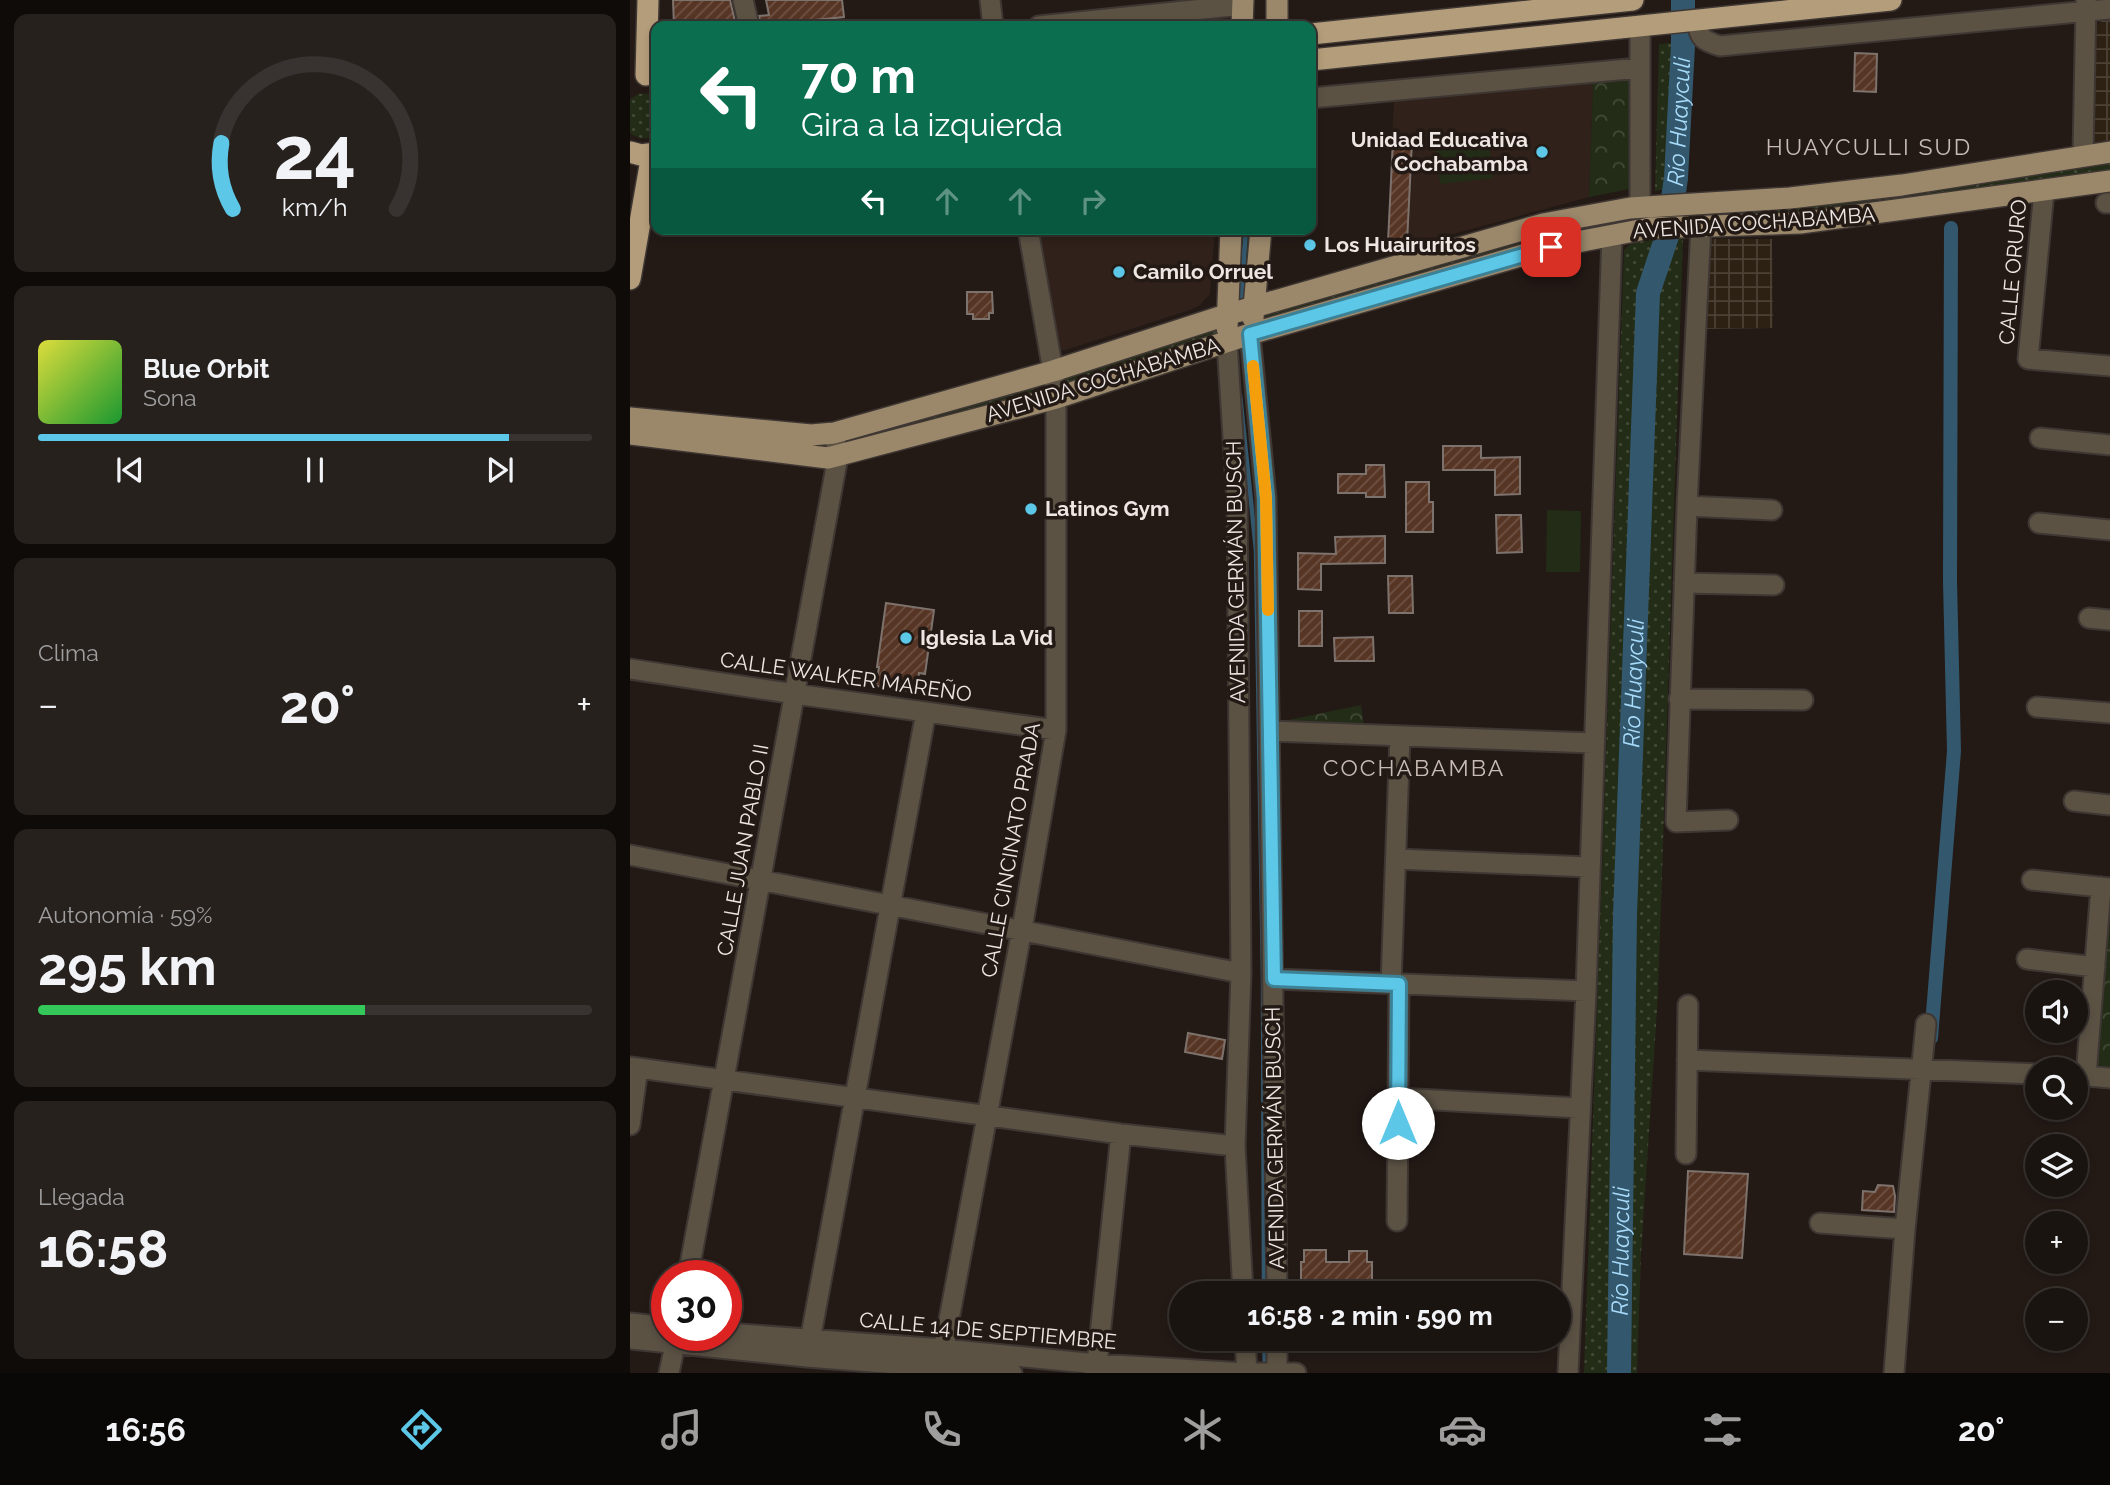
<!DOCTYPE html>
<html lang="es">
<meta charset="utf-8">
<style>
body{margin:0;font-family:Raleway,sans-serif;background:#27211e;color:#f1f3f6;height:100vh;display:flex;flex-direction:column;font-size:26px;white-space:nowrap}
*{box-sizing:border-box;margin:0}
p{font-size:23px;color:#9f9e9f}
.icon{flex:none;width:38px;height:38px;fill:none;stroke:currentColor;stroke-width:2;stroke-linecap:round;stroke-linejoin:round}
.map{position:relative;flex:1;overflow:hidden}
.drawer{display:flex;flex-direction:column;gap:14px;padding:14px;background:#0e0b09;width:630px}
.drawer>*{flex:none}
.hud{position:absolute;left:21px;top:21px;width:665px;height:214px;border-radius:14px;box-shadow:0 4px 10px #0003,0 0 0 2px #383330;background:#0b6e4f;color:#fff;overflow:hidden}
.tools{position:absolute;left:1395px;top:980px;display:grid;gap:14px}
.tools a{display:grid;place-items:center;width:63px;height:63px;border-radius:50%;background:#1a1410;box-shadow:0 4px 10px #0003,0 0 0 2px #383330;font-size:35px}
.speed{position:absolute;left:21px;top:1260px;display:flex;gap:14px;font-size:35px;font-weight:700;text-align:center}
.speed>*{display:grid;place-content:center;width:91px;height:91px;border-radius:50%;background:#1a1410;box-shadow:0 4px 10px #0003,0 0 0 2px #383330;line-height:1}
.speed .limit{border:10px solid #d22;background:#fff;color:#111}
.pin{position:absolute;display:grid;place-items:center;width:60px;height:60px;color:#fff;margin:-30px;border-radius:14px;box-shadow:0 4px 10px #0006}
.me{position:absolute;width:77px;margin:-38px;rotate:0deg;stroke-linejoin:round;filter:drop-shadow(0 0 5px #0008)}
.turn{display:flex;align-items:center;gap:24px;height:147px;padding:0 35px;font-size:32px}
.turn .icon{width:91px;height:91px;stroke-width:2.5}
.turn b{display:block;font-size:49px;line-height:60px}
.lanes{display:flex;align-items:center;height:66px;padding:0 35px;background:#0003;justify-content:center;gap:35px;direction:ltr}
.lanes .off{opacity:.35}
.big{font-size:52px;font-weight:700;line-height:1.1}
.drawer .widget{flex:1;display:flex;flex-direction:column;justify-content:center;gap:10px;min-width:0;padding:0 24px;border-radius:14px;background:#27211e}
.drawer .dial{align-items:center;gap:0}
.dial svg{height:182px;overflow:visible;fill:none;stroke:#383330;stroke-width:7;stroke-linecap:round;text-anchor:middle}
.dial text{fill:#f1f3f6;stroke:none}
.song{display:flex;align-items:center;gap:21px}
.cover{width:84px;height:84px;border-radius:10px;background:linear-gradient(135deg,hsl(60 70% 55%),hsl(130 70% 35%))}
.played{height:7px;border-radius:4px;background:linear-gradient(90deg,#5cc7e7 85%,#383330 85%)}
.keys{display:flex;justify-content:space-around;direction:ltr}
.heat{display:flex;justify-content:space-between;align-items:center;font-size:38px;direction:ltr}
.charge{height:10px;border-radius:5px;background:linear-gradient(90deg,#34c759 59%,#383330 0)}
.trip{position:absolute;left:539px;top:1281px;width:402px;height:70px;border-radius:35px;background:#1a1410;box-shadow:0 4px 10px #0003,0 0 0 2px #383330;font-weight:700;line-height:70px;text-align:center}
.tab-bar{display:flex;height:112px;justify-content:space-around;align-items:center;background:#0a0806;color:#9f9e9f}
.tab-bar .icon{width:49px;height:49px}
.tab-bar .selected{color:#5cc7e7}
.tab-bar b{font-size:32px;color:#f1f3f6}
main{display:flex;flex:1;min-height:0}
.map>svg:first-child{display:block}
</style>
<main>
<section class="drawer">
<div class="widget dial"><svg viewBox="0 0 100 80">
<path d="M14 69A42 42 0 1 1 86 69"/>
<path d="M14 69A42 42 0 0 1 9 40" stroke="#5cc7e7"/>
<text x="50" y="56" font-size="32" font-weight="700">24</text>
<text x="50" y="72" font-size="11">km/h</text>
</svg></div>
<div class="widget">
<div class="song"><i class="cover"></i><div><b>Blue Orbit</b><p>Sona</p></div></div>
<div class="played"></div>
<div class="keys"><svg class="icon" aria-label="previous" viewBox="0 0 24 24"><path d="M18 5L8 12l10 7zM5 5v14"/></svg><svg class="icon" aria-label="pause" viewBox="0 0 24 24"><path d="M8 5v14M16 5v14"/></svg><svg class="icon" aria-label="next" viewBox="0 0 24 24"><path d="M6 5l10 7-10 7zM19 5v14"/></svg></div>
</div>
<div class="widget"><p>Clima</p>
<div class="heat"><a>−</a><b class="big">20°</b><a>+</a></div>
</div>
<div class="widget"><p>Autonomía · 59%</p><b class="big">295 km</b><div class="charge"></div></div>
<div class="widget"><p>Llegada</p><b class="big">16:58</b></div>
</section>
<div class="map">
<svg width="1480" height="1373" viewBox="0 0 1480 1373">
<defs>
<pattern id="industrial-grid" width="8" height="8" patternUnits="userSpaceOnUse" patternTransform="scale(1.75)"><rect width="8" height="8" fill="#2d2113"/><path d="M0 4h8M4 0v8" fill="none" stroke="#4c4135"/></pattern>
<pattern id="grass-dots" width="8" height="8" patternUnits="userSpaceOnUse" patternTransform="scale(1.75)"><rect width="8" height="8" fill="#232c16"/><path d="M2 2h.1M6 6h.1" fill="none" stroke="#434b38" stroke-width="1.8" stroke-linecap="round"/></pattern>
<pattern id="park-crowns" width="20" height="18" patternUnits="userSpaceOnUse" patternTransform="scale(1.75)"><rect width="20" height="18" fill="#232c16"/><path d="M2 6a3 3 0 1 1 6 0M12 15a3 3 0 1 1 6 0" fill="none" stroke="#434b38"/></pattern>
<pattern id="building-hatch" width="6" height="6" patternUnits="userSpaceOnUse" patternTransform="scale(1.75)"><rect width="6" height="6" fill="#573525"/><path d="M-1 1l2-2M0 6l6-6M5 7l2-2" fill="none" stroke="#6f5244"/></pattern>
</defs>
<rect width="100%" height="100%" fill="#231a16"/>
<path fill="#30211a" d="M955,79l8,7 -4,111 -202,55 7,-156z
M408,229h177l-5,65 -10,11 -10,5 -124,40h-6l-3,-5z"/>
<path fill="url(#industrial-grid)" d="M1480,20v125l-16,1 -5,-4 5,-111 2,-6 6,-4z
M1079,239h63l1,89 -67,1z"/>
<path fill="url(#grass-dots)" d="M1065,41l-11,144 -29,6 4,-147z
M26,93v44c-10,2 -18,2 -26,-4v-34l9,-5z
M1480,164v9l-307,43 -153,5 -1,-7z
M983,220l1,7 -349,93 -2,-2v-4l265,-78z
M610,229h15l-6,68 -14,4z
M1053,236l-25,759 -17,259 -4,119h-53l40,-1123 15,-13z
M583,328l5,6 -2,3 -151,47 -2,-6z
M408,384l2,7 -3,2 -183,49 -2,-3z"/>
<path fill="url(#park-crowns)" d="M1004,75l-5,114 -40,8 4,-111 -8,-7z
M731,705l4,27 -79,-3 -2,-8z
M1474,896h6v176l-15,-1z"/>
<path fill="#232c16" d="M859,142l4,36 -53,6 -5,-36z
M917,510l34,1 -1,61h-34z"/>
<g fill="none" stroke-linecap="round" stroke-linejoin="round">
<path stroke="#33586e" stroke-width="4.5" d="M611,299l5,-70
M610,395l16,155 7,429 1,314
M634,1339l1,27"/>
<path stroke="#33586e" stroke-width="14" d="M1301,1038l23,-287 -4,-170 1,-353"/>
<path stroke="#33586e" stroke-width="24" id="s1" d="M989,1373l6,-458 23,-622 20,-60 8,-55 7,-133v-45"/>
</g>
<path fill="url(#building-hatch)" stroke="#7e726c" stroke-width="2" d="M43,0h57l6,26h-62z
M136,0h76l2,17 -48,5 1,4h-36l-2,-10 10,-1z
M1225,53l22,1 -1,38 -22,-1z
M763,140l19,1 -5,102 -19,-1z
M337,292h25l1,21h-4v6h-16v-5h-6z
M813,446h38v12l39,-1v37l-25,1v-25h-52z
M736,465h18l1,32h-19v-4h-28v-19h28z
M776,482h23v20h4v30h-27z
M866,515h25l1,37 -25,1z
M755,536v27l-64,1v26l-23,-1v-36l38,1 -1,-17z
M758,576h24l1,37h-24z
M256,603l48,7 -9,64 -6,-1 -3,19 -40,-6 3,-19h-2z
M669,611h23v35h-23z
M743,637l1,24h-39l-1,-23z
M558,1033l37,7 -3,19 -37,-7z
M1058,1171l60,3 -6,84 -58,-4z
M1248,1185l15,1 2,10 -1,16 -32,-2 1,-19 12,1z
M674,1250h22v12h23v-11h18v11h5v31h-71v-31h3z"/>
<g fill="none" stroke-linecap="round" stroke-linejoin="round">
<defs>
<path id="minor" d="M113,0l6,26
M360,0l3,26
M1067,21c2,18 7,20 23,25l390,-37
M409,26l203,-21
M1010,27v180
M681,98l329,-30
M1453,155l3,-155
M1414,191l-16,168 82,7
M1476,203h4
M1071,226l-14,280 -11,316 52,-2
M620,334l16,164 11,795
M597,342l10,159 4,472 -6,173 8,147
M1410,438l70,7
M1057,506l85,4
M1409,523l71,7
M1054,583l90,2
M1459,618l21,2
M0,669l165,25 261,36
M1049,699l124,1
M1407,707l73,6
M640,731l324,12
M1444,801l36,4
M0,855l611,118
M766,859l193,8
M1402,880l78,8
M1397,959l68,8
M644,979l312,12
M761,984l9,-248
M1057,1060l350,14
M0,1067l491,67 114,12
M1446,1075l34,3
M1456,1076l15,-189
M768,1098l182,10
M0,1125l8,-57
M1056,1154l2,-149
M767,1221l2,-237
M1190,1223l85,6
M58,1276l150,-820 -2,-12
M0,1323l37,4
M96,1333l217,16 154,15 149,9
M0,1339l177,18 205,16
M615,1339l2,34
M647,1339v34
M177,1357l119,-645
M39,1373l8,-38
M309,1373l83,-444 34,-199v-332l-3,-27 -25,-142
M463,1373l4,-9 24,-230
M619,1373h47
M938,1373l18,-382 26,-756
M1264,1373l11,-144 21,-205"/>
<path id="major" d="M612,26l1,-26
M647,26v-26
M623,318l8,-89
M597,328l4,-99
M0,418l181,17 23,-2 219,-62 173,-56 317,-91 87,-16 160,-10 112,-13 208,-33
M0,434l198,24 228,-60 194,-64 301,-87 99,-19 150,-5 310,-42"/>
<path id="highway" d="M681,34l322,-34
M681,60l580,-60
M16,75l2,-75
M0,152l11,3 15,-2
M0,279l22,-125"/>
</defs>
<use href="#minor" stroke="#3f3733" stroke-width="23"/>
<use href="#major" stroke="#3f3733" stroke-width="24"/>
<use href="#highway" stroke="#3f3733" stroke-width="24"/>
<use href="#minor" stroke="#5b5244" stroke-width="19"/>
<use href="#major" stroke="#9b886b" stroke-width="21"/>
<use href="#highway" stroke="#b49d7a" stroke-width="21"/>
</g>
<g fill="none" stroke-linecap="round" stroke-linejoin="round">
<defs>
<path id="route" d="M768,1123l1,-139 -125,-5 -8,-481 -16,-164 301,-87"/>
</defs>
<use href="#route" stroke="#3c8196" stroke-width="18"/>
<use href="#route" stroke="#5cc7e7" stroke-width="12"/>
<path stroke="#f59e0b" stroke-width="12" d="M623,366l13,132 2,112"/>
</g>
<g fill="#5cc7e7" stroke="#231a16" stroke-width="2.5">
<circle cx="912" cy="152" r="7"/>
<circle cx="680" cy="245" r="7"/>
<circle cx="489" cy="272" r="7"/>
<circle cx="401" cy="509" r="7"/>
<circle cx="276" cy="638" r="7"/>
</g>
<g text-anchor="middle" stroke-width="7" stroke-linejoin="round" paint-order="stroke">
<g font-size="21" font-weight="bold" fill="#ede6e3" stroke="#231a16" text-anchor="start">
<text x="898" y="147" text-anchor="end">Unidad Educativa<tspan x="898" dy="24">Cochabamba</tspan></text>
<text x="694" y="252">Los Huairuritos</text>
<text x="503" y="279">Camilo Orruel</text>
<text x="415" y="516">Latinos Gym</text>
<text x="290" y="645">Iglesia La Vid</text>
</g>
<g font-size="21" fill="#ede6e3" stroke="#231a16">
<text transform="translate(1124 223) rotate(-4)" y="7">AVENIDA COCHABAMBA</text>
<text transform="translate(1383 272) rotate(-85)" y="7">CALLE ORURO</text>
<text transform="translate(473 380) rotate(-17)" y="7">AVENIDA COCHABAMBA</text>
<text transform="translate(606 572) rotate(-91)" y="7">AVENIDA GERMÁN BUSCH</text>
<text transform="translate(216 677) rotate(8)" y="7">CALLE WALKER MAREÑO</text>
<text transform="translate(113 850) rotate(-80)" y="7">CALLE JUAN PABLO II</text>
<text transform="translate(381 850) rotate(-80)" y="7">CALLE CINCINATO PRADA</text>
<text transform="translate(645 1138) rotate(-91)" y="7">AVENIDA GERMÁN BUSCH</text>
<text transform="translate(358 1331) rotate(5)" y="7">CALLE 14 DE SEPTIEMBRE</text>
</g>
<g font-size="23" font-style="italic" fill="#a8dbfa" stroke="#231a16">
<text dy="8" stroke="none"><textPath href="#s1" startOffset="1256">Río Huayculi</textPath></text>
<text dy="8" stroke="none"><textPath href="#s1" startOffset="690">Río Huayculi</textPath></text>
<text dy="8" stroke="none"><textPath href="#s1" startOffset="122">Río Huayculi</textPath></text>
</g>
<g font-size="23" letter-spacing="2" fill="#c8bbb5" stroke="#231a16">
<text x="1239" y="155">HUAYCULLI SUD</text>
<text x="784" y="776">COCHABAMBA</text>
</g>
</g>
</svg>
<div class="tools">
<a><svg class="icon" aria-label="sound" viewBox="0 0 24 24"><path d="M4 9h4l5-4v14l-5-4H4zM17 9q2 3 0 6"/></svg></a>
<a><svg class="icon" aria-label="search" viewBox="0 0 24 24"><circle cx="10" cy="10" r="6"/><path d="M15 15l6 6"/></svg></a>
<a><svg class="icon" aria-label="layers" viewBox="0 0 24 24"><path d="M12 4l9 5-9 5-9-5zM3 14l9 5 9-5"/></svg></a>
<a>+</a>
<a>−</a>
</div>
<div class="speed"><div class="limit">30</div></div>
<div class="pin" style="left:921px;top:247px;background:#d93025"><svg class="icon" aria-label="arrive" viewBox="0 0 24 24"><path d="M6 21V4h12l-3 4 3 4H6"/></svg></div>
<svg class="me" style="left:768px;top:1123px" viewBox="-20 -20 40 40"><circle r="19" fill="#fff"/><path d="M0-13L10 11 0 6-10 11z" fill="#5cc7e7"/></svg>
<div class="trip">16:58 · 2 min · 590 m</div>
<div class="hud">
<div class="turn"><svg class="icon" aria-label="left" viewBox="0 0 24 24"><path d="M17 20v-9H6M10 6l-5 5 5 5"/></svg><div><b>70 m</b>Gira a la izquierda</div></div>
<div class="lanes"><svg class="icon" aria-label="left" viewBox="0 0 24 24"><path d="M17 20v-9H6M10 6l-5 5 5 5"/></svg><svg class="icon off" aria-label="ahead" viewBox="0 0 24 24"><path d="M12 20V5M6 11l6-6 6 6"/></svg><svg class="icon off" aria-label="ahead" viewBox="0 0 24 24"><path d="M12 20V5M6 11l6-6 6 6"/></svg><svg class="icon off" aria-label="right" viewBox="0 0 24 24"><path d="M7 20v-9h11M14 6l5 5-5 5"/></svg></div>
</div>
</div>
</main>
<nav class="tab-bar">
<b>16:56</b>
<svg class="icon selected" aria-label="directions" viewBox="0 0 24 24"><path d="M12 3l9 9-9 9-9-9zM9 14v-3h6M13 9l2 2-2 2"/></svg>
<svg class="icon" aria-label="music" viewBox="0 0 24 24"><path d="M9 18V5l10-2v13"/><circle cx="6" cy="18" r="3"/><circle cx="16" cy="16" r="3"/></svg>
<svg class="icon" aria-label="phone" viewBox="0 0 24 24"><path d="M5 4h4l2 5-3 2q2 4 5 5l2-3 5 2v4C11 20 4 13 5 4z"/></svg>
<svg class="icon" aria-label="climate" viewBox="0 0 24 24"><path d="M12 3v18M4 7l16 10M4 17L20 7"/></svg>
<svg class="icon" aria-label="car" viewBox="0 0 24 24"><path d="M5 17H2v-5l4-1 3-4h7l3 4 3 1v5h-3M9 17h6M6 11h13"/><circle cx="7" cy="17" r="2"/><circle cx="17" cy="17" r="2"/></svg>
<svg class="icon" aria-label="filters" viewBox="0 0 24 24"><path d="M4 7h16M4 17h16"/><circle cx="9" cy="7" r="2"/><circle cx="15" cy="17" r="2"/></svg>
<b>20°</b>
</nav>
